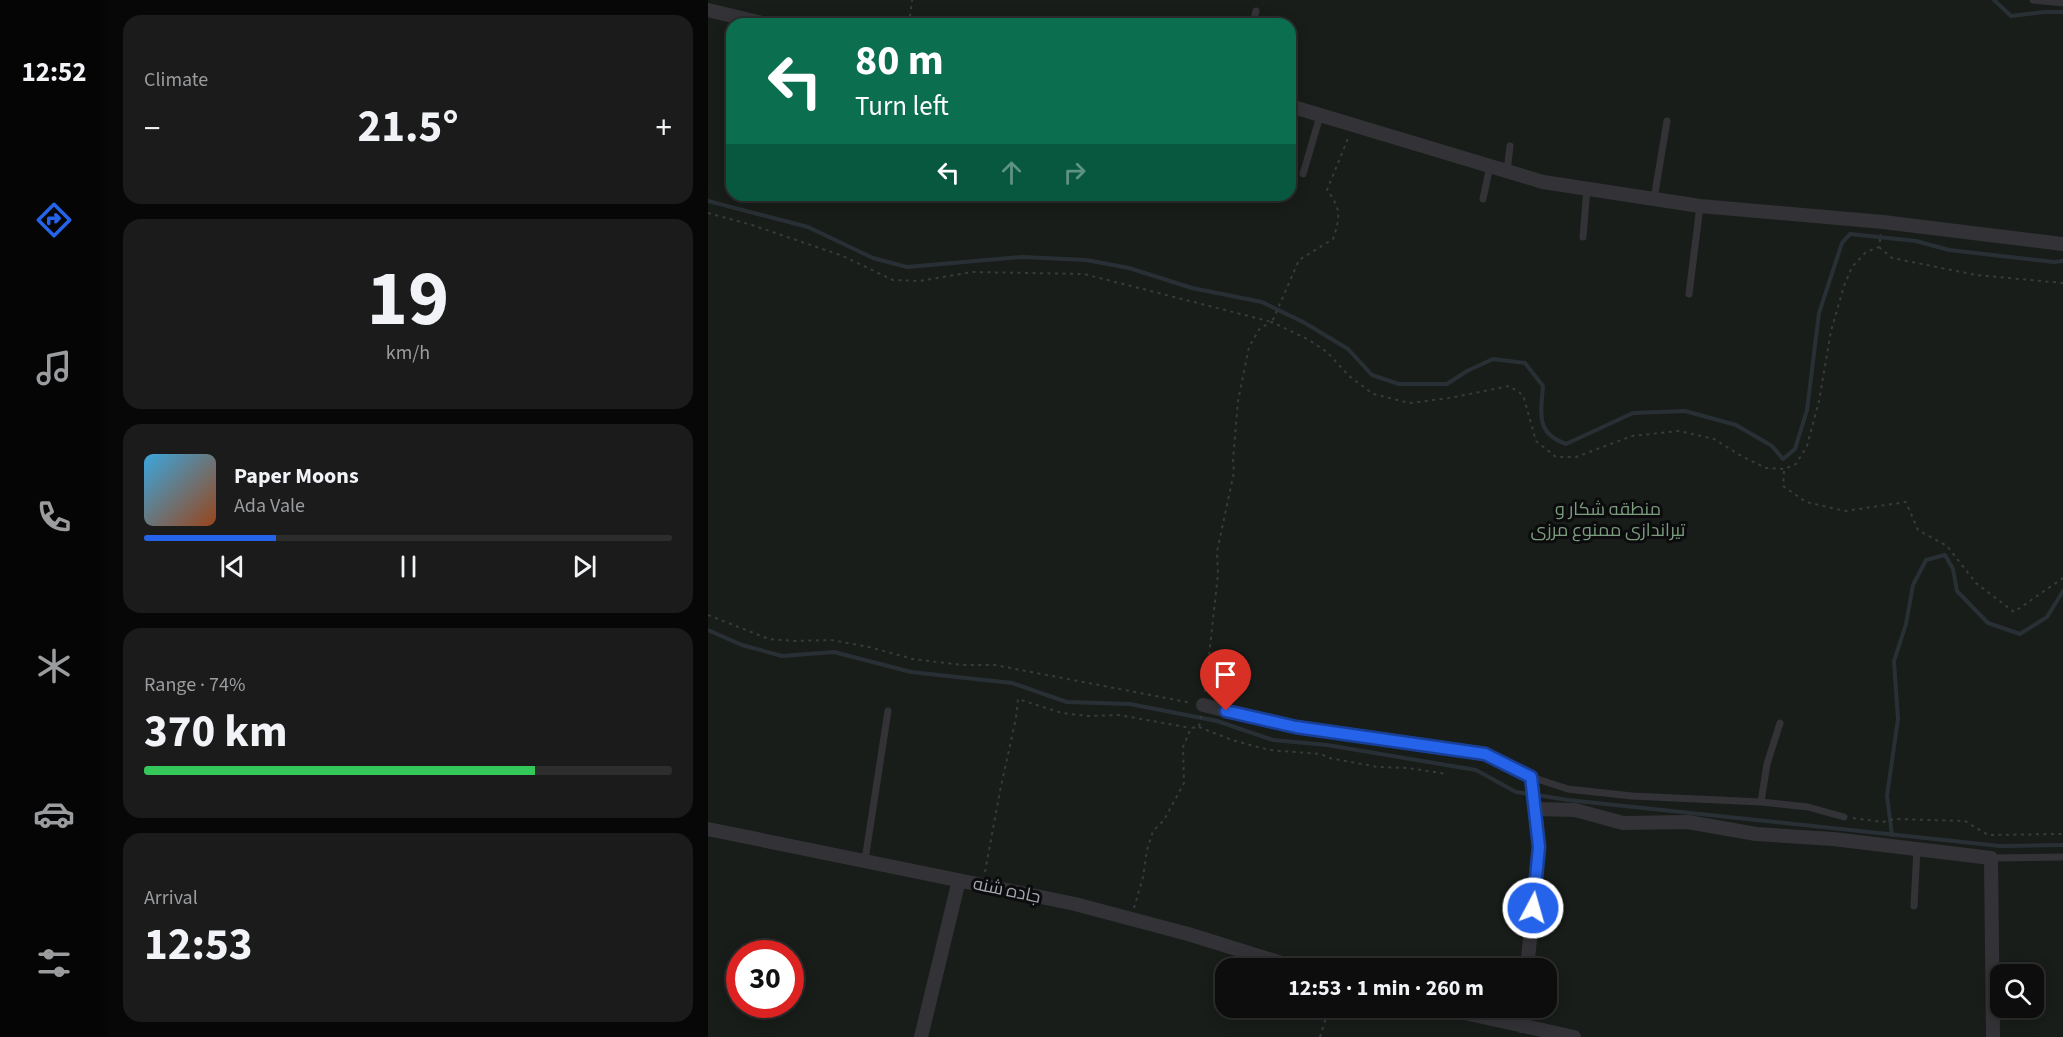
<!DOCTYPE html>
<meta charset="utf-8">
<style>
body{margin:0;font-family:"Source Sans 3",Cairo,sans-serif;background:#1b1b1c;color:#f1f3f6;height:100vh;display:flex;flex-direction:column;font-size:22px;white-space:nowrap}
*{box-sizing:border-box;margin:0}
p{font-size:20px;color:#9a9c9e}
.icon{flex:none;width:33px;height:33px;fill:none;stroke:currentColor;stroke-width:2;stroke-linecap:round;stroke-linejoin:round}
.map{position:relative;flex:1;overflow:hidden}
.drawer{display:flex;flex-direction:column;gap:15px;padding:15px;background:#070708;width:600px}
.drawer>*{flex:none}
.guide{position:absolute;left:18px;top:18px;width:570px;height:183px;border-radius:18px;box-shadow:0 3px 15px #0003,0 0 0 2px #2d2d2e;background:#0b6e4f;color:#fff;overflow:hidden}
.fabs{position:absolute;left:1282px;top:964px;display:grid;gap:12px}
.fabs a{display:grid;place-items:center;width:54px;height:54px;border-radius:12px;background:#0d0d0e;box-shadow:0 3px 15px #0003,0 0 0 2px #2d2d2e;font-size:30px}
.speed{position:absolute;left:18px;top:940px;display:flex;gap:12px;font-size:30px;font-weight:700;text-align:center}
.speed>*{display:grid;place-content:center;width:78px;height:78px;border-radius:50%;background:#0d0d0e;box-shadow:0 3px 15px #0003,0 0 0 2px #2d2d2e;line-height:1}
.speed .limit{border:9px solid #d22;background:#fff;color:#111}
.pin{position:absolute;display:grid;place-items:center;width:51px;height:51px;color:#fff;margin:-62px -26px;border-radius:50% 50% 50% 0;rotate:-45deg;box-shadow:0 0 6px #0007}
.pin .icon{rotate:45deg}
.me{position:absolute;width:66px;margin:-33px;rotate:6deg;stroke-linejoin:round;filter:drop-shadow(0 0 4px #0008)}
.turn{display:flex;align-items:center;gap:21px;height:126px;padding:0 30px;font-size:27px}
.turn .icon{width:78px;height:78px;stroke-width:2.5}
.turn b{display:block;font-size:42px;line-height:51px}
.lanes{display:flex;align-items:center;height:57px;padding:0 30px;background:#0003;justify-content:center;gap:30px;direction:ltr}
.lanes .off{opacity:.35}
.big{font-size:45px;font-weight:700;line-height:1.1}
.drawer .tile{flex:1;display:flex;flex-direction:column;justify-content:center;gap:9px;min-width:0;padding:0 21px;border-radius:18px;background:#1b1b1c}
.drawer .dial{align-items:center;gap:0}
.dial b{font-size:78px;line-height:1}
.song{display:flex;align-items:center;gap:18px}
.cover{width:72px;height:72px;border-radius:9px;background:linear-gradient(135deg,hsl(200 70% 55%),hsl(20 70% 35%))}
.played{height:6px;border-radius:3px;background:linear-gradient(90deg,#2563eb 25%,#2d2d2e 25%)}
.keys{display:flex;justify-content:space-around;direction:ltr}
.heat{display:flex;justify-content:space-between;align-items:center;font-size:33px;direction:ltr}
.charge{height:9px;border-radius:4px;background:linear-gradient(90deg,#34c759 74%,#2d2d2e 0)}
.trip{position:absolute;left:507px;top:958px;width:342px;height:60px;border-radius:18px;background:#0d0d0e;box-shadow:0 3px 15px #0003,0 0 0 2px #2d2d2e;font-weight:700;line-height:60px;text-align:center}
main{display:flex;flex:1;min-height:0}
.tab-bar{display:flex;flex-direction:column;width:108px;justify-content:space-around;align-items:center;background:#050506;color:#9a9c9e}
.tab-bar .icon{width:42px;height:42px}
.tab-bar .current{color:#2563eb}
.tab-bar b{font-size:27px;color:#f1f3f6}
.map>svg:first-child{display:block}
</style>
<main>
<nav class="tab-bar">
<b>12:52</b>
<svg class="icon current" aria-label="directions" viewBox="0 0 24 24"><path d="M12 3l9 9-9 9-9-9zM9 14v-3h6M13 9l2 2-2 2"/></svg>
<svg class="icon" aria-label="music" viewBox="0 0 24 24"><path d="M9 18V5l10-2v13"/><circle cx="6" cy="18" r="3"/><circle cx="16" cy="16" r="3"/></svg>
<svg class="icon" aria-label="phone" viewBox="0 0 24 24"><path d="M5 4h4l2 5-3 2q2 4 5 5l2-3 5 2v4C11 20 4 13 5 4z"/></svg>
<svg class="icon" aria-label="climate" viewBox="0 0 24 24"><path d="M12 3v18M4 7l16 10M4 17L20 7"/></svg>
<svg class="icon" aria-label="car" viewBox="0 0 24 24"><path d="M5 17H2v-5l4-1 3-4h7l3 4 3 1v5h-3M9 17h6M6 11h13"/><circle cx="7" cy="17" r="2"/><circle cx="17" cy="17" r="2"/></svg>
<svg class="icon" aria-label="filters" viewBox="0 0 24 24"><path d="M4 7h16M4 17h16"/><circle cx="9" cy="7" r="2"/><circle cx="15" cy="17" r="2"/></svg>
</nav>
<section class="drawer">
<div class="tile"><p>Climate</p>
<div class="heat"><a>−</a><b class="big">21.5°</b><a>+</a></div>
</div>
<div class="tile dial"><b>19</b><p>km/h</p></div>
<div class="tile">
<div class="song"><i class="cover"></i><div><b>Paper Moons</b><p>Ada Vale</p></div></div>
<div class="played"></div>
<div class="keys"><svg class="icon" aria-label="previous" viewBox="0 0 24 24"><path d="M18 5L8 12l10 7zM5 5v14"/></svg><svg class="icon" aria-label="pause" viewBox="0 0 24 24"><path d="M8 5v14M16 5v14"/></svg><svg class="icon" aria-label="next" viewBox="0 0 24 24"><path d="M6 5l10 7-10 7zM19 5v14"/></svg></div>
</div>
<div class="tile"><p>Range · 74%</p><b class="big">370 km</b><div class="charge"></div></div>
<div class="tile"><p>Arrival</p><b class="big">12:53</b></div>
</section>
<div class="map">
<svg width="1355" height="1037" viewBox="0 0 1355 1037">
<rect width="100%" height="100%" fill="#111113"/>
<path fill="#181d19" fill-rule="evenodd" d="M0,0h1355v1037h-1355zM24,24h558v171h-558zM32,954h50v51h-50zM518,969h320v39h-320zM1293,975h33v33h-33z"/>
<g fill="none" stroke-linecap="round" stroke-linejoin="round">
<path stroke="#293035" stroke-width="4" d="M1286,0l17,16 33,-4h19
M0,201l100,26 65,31 34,9 115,-10 64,3 43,8 63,20 70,14 43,21 43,26 24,26 27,9h48l20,-13 26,-12 32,4 18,23c-2,27 -8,47 23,58l67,-31 52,-2 51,14 36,21 11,13 12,-10 12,-39 12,-97 23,-70 8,-9 66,7 33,9 105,12 9,-1
M0,630l34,15 40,11 52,-4 77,20 101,11 55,19 63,2 87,17 56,19 54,5 149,25 40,22 13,2
M829,795l31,5 432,46 63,-1
M1184,835l-5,-39 11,-77 -4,-58 12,-37 7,-39 13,-25 19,-5 8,14 4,22 31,32 32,11 27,-17 16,-26"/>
<path stroke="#393a3e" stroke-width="2" stroke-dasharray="3 4.5" stroke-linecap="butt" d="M201,24l3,-24
M0,213l44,12 91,31 50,24 26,1 54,-9 111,2 188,48 27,-62 34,-21c7,-22 9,-29 -6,-49l22,-54
M1171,247l13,11 84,17 87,8
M1076,471l-1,15 23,16 39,9 61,-9 12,28 29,16 29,37 38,29 49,-34
M0,615l61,24 25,2 37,-1 38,7 44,12 49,6h33l197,38
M497,692l13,-118 -1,-22 17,-80 -1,-12 5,-59 11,-54 11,-19 12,-6 37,18 18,12 22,24 24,18 37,9 40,-5 59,-12 14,9 13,46 20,16h20l56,-21 47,-5 35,8 29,18 23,11 18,1 12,-5 11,-18 12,-45 12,-70 13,-45 8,-19 14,-15 13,-5 2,-13
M491,727l33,13 37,10 52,4 8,4 49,9 30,1 39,6
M1145,818l30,4 12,-3 70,2 23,14 75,-1
M277,872l15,-81 16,-73 2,-19 44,14 26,3 31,-1 72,13
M426,908l9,-31 4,-27 6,-19 11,-11 20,-37 -1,-36 8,-19 8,-1 2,-11
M612,1037l9,-29"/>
<path stroke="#333337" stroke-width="7" d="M1325,0l30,3
M545,24l3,-13
M799,171l3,-25
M595,174l17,-58
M775,199l7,-33
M946,199l13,-78
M875,237l4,-49
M981,294l11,-88
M823,777l37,12 64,7 129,6 47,5 36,10
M1053,802l6,-38 13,-41
M1283,858l72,-1
M157,860l23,-149
M1206,906l3,-57"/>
<path stroke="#333337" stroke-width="14" d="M0,10l58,14
M582,106l253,76 157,24 183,16 180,22
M495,705l93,22 189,27 46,23 4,32 40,1 48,13 65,-1 68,12 77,5 158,19 2,179
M0,829l367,75 113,30 113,35
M819,969l12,-122 -4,-38
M734,1008l132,29
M813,1026l2,-18
M213,1037l38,-157"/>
</g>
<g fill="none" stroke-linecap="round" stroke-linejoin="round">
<defs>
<path id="route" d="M518,711l70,16 189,27 46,23 8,70 -6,61"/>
</defs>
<use href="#route" stroke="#184099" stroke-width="15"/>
<use href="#route" stroke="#2563eb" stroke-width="10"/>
</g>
<g text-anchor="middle" stroke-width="6" stroke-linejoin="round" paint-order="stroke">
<g font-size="18" fill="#7b9d7d" stroke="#0c0c0e">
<text x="900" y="515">منطقه شکار و<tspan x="900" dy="21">تیراندازی ممنوع مرزی</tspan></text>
</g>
<g font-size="18" fill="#a3a8b2" stroke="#0c0c0e">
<text transform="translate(299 890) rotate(12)" y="6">جاده شنه</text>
</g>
</g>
</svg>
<div class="fabs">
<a><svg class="icon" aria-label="search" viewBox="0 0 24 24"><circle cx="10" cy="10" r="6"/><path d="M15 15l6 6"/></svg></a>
</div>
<div class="speed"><div class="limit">30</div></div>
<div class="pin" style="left:518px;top:711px;background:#d93025"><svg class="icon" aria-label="arrive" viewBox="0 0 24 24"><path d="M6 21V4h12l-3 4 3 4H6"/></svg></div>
<svg class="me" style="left:825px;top:908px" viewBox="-20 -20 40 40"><circle r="17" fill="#2563eb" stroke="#fff" stroke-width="3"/><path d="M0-11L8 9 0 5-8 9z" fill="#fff"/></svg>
<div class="trip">12:53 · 1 min · 260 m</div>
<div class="guide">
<div class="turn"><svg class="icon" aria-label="left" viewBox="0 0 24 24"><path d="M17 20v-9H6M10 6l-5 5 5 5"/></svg><div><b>80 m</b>Turn left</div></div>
<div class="lanes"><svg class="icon" aria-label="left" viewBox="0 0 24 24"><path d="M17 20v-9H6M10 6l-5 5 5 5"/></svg><svg class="icon off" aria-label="ahead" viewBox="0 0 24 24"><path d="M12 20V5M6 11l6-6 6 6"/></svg><svg class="icon off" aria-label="right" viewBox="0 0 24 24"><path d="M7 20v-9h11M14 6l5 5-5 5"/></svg></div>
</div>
</div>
</main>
